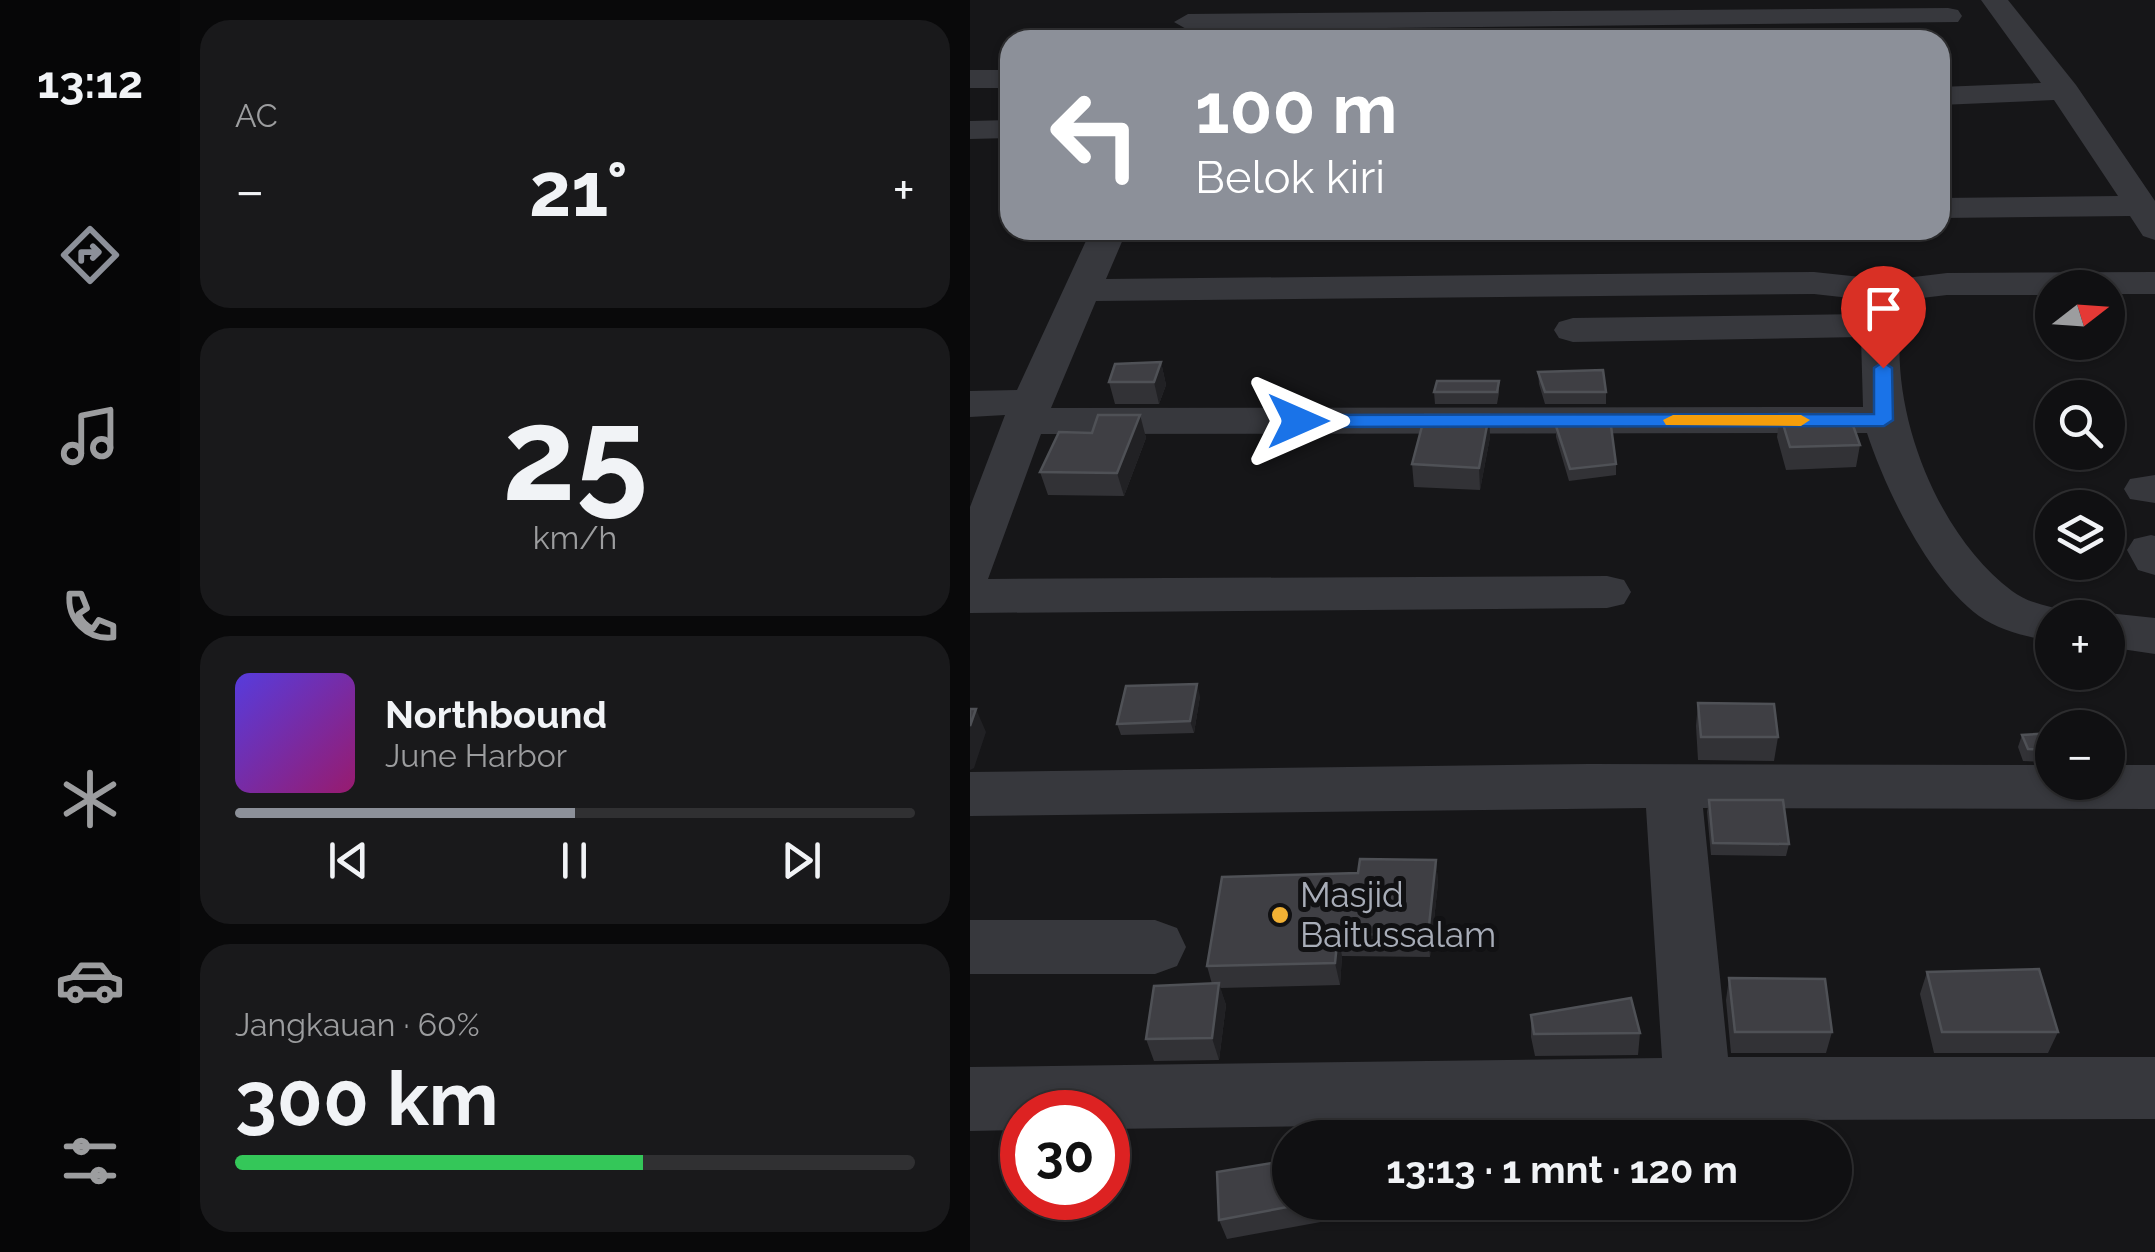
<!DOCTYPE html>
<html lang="id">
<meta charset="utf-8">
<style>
body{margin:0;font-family:Raleway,sans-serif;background:#19191b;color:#f1f3f6;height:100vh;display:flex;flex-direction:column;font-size:38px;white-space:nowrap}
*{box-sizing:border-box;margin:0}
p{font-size:32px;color:#9c9d9f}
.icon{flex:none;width:55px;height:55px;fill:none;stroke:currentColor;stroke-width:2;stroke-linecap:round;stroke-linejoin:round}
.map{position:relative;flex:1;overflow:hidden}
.panel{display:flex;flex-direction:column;gap:20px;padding:20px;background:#09090a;width:790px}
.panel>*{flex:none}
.guide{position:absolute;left:30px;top:30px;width:950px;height:210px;border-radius:30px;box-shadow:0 2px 8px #0004,0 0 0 2px #303032;background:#8c9099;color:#fff;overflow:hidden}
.needle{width:65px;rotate:73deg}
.controls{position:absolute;left:1065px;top:270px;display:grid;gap:20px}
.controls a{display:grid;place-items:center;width:90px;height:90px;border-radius:50%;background:#101012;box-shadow:0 2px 8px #0004,0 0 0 2px #303032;font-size:50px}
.speed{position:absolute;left:30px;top:1090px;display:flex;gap:20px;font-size:50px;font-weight:700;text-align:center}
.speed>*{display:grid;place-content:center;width:130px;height:130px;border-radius:50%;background:#101012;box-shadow:0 2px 8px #0004,0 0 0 2px #303032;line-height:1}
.speed .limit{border:15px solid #d22;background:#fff;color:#111}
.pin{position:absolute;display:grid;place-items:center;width:85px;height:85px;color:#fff;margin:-102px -42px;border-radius:50% 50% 50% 0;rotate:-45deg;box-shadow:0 0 10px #0007}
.pin .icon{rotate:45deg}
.me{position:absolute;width:110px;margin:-55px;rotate:90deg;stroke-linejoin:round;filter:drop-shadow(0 0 8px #0008)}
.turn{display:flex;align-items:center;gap:35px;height:210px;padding:0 30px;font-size:45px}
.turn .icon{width:130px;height:130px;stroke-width:2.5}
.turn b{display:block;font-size:70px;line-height:85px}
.big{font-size:75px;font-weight:700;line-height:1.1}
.panel .tile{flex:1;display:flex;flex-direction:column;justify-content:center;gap:15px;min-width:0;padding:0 35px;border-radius:30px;background:#19191b}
.panel .dial{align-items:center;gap:0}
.dial b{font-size:130px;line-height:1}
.song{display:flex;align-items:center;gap:30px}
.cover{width:120px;height:120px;border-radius:15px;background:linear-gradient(135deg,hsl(250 70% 55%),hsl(320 70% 35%))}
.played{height:10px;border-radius:5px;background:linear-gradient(90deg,#8c9099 50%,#303032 50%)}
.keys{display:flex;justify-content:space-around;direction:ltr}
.heat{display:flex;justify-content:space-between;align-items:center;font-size:55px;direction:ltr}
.charge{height:15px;border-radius:8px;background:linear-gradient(90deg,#34c759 60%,#303032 0)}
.trip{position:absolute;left:302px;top:1120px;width:580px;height:100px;border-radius:50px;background:#101012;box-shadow:0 2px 8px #0004,0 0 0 2px #303032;font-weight:700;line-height:100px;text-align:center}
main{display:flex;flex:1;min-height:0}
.dock{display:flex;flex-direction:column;width:180px;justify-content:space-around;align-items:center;background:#060607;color:#9c9d9f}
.dock .icon{width:70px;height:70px}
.dock .selected{color:#8c9099}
.dock b{font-size:45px;color:#f1f3f6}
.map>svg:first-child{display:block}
</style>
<main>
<nav class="dock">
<b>13:12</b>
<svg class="icon selected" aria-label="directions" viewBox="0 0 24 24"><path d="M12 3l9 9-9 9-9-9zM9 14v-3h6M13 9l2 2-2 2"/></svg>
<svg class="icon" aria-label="music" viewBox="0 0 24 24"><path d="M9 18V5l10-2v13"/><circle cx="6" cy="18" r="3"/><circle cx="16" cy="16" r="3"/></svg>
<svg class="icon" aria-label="phone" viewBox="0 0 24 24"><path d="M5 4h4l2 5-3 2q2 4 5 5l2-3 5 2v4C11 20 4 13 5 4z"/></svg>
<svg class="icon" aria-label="climate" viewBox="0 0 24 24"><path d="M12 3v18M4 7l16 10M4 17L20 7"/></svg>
<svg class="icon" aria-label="car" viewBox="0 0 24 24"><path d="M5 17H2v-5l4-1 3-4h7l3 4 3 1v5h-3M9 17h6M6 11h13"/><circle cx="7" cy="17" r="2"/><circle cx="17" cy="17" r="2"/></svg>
<svg class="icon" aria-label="filters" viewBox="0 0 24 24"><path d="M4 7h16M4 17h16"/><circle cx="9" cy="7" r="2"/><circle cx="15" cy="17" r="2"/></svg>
</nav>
<section class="panel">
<div class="tile"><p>AC</p>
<div class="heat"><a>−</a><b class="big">21°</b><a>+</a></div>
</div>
<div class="tile dial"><b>25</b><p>km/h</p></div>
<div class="tile">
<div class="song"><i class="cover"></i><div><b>Northbound</b><p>June Harbor</p></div></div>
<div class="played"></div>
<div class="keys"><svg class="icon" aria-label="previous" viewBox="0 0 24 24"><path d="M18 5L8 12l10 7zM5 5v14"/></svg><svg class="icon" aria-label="pause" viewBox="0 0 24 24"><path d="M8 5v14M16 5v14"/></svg><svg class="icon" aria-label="next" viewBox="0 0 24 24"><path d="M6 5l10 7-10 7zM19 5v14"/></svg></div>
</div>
<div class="tile"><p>Jangkauan · 60%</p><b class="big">300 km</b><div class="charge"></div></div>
</section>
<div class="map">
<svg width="1185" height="1252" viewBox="0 0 1185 1252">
<rect width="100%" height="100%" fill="#161618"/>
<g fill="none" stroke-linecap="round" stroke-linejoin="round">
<path fill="#37383d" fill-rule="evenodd" d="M1011,0h27l68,85 79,116v39l-12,-4 -13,-20 -190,2v-20l178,-2 -64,-96 -114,5v-18l101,-4z
M978,8l10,2 4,6 -4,6 -770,8 -14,-8 14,-8z
M0,70h40v18h-40z
M40,120v18l-40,1v-18z
M121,230h36l-21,49 708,-7 75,8 58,-7 208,-1v22h-47v-6h-56v7h-105l-42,5c-23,95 28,232 107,291 17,13 38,15 58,21l3,6h-21v23c-24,-4 -52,-10 -73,-25 -50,-37 -93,-125 -112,-183l-826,1 -53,145 619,-3 17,4 7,12 -7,12 -17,4 -637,5v-106l35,-92 -35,2v-26l47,-1zM844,294l54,6 -4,14 -291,4 -14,4 -5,8 5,8 14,4 288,-5 2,70 -812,1 45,-107z
M1185,475v28l-25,-4 -6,-10 6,-10z
M1181,535l4,1v39l-17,-5 -11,-20 7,-11z
M1138,613l47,5v36l-47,-7v-29h-17z
M619,764l463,1v17h56v-17h47v44l-452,-1 25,249h427v62l-421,1 2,18h-70l-1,-17 -557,8v-17h-86v18l-52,1v-64l692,-9 -16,-250 -676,8v-44z
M0,920h185l22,8 9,19 -9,19 -22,8h-185z"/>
</g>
<path fill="#323236" d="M191,362l5,23 -7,19h-44l-6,-22z
M568,372l68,20v12h-61l-6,-20z
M529,381v12l-2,11h-62l-1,-12z
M810,414l80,31 -4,22 -70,3 -9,-33z
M170,415l6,23 -22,58 -76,-1 -8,-23 52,-39z
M519,415l1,22 -10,53 -66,-3 -2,-23z
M586,426l60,38v11l-47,6 -13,-44z
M230,696l-6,37 -73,2 -4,-11z
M728,703l80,34 -4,24 -76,-1 -2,-34z
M1082,733v29l-29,-1 -5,-14 4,-12z
M739,800l80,44 -3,12 -75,-1 -4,-43z
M466,860l2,23 -8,74 -88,-1 -2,29 -120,3 6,17 -7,55 -65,1 -8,-22 66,-55 -5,-18 151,-93z
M957,972l131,60 -10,21h-114l-14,-59z
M759,978l103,54 -6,21h-95l-5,-53z
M561,1015l109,18 -2,22 -103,1 -4,-19z
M320,1202h46l1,17 -110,20 -8,-19z"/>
<path fill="#212124" d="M191,362l5,23 -7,19 -5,-22z
M170,415l6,23 -22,58 -7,-23z
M519,415l1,22 -10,53 -1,-22z
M227,684l3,12 -6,37 -4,-12z
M6,709l10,23 -12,36 -4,2v-44z
M466,860l2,23 -8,74 -2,-22z
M368,934l4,22 -2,29 -5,-22z
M249,983l7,22 -7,55 -7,-22z"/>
<path fill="#3f3f44" stroke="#4f5156" stroke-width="2.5" d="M191,362l-7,20h-45l6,-18z
M633,370l3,22h-61l-7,-20z
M467,381h62l-2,11h-63z
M810,414h69l11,31 -70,2z
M128,415h42l-23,58 -77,-1 19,-40 33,1z
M455,415h64l-10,53 -67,-4z
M586,426h55l5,38 -46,5z
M227,684l-7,37 -73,3 9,-38z
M728,703l76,1 4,33h-77z
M0,709h6l-6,17z
M1082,733v17l-24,-1 -6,-14z
M739,800h74l6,44 -76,-1z
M390,859l76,1 -8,75 -90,-1 -3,29 -128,3 15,-89 136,-4z
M1069,969l19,63h-116l-15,-60z
M759,978l96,1 7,53h-97z
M249,983l-7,55 -66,1 8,-53z
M661,998l9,35 -106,1 -3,-19z
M320,1160v42h24l-95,18 -2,-48z"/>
<path fill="#1a73e8" stroke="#114b97" stroke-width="2.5" d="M913,362l9,6 1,52 -9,6 -586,1 -10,-6 10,-6 576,-1v-46z"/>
<path fill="#f59e0b" d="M703,415h128l9,5 -9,6 -135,-1 -3,-5z"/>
<circle fill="#f2b134" stroke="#111113" stroke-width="4" cx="310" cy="915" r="10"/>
<g text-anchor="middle" stroke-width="10" stroke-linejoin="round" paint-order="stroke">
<g font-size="35" fill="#a8adb8" stroke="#111113" text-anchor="start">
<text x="330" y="907">Masjid<tspan x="330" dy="40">Baitussalam</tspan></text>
</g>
</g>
</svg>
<div class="controls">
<a><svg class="needle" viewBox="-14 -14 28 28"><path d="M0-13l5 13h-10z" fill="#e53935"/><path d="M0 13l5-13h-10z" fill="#9c9d9f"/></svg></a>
<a><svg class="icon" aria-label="search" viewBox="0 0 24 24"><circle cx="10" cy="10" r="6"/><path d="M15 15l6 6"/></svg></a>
<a><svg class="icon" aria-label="layers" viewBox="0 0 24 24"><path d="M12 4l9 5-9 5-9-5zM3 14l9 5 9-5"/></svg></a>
<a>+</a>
<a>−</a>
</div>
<div class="speed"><div class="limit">30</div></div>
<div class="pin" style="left:913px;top:368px;background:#d93025"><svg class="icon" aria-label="arrive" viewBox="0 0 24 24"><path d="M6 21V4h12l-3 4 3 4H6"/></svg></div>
<svg class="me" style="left:328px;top:421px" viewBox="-20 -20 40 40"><path d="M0-17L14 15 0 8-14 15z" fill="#1a73e8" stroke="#fff" stroke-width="4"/></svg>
<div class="trip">13:13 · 1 mnt · 120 m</div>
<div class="guide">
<div class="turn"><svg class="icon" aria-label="left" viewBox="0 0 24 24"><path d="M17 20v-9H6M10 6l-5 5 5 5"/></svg><div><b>100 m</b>Belok kiri</div></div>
</div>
</div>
</main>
